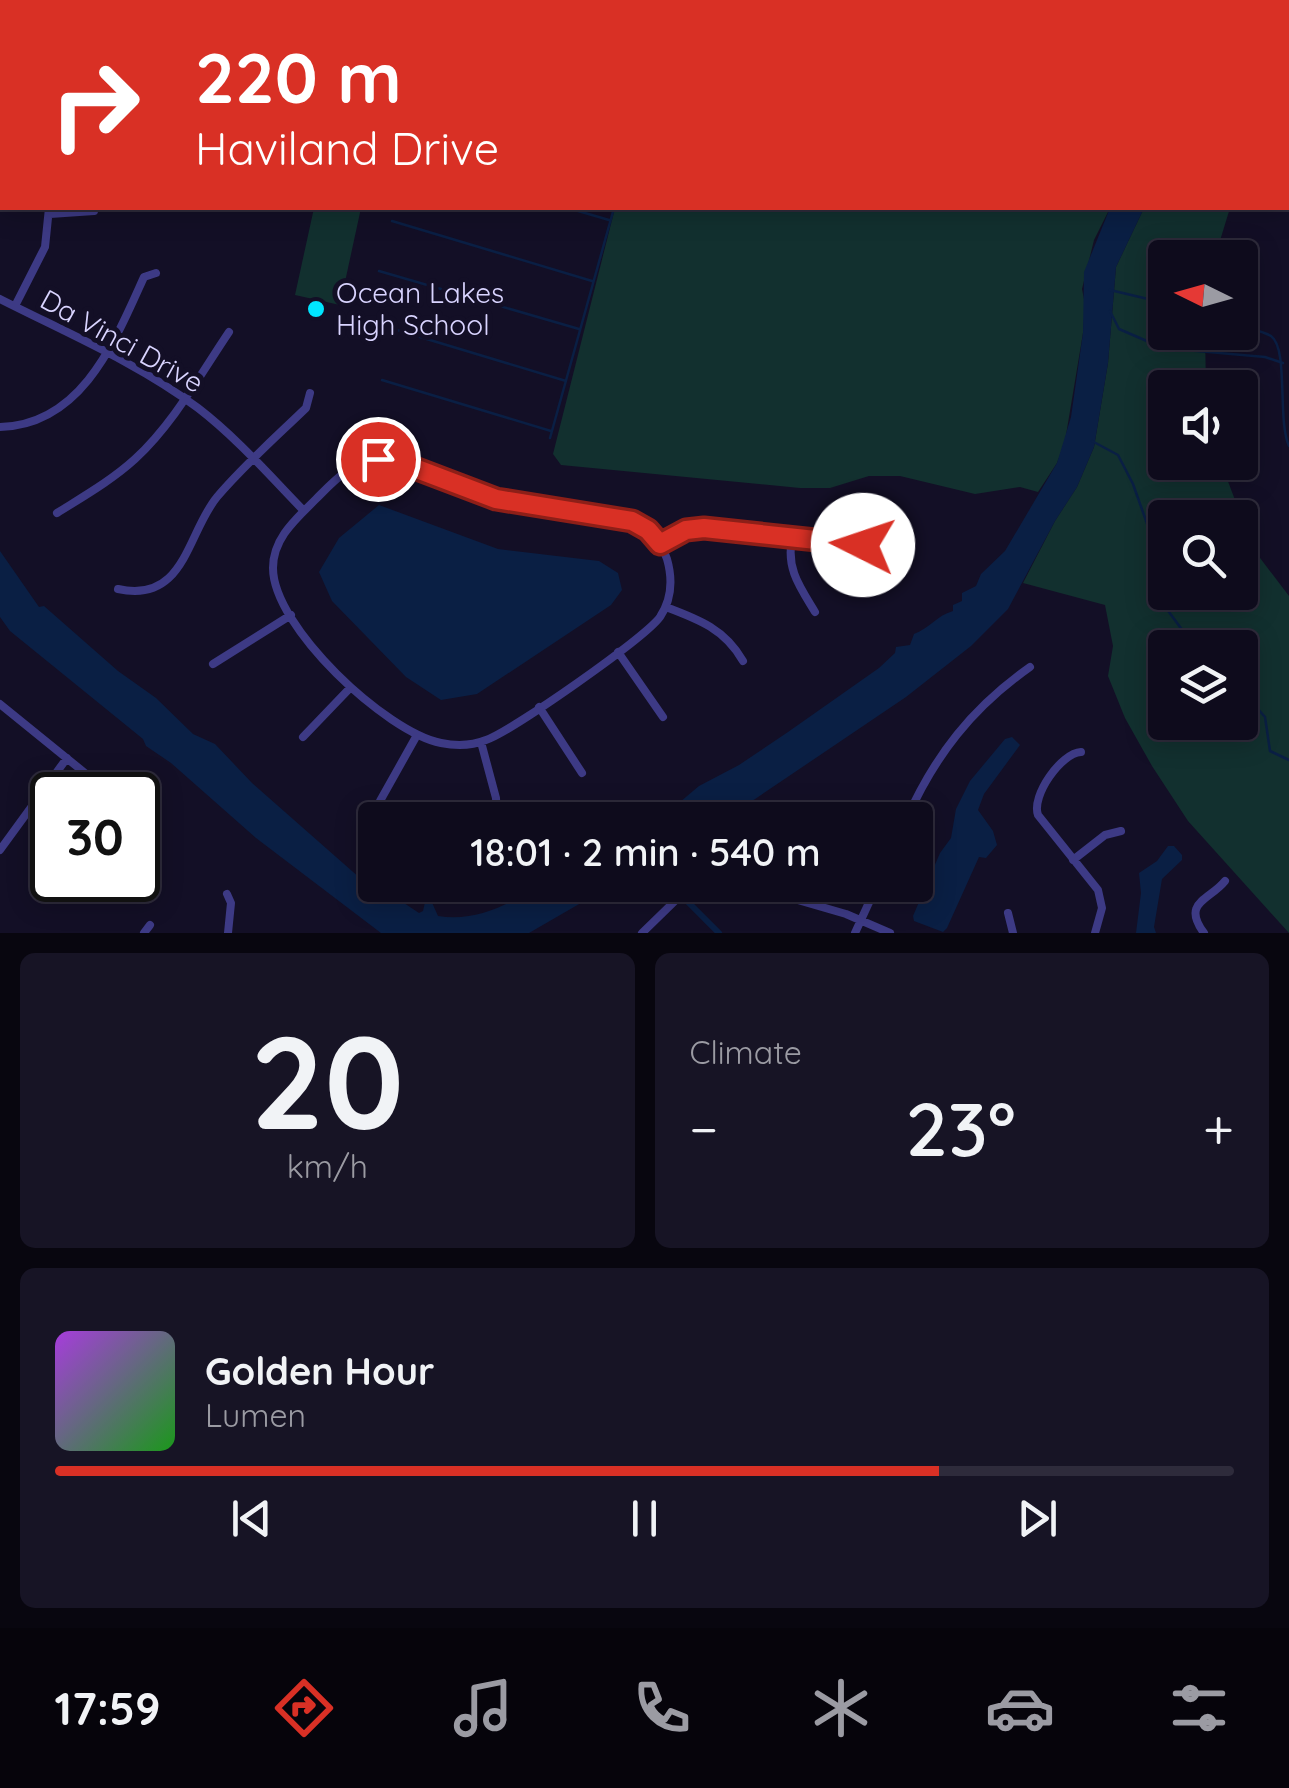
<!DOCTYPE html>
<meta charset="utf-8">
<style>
body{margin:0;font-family:Quicksand,sans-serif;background:#171425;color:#f1f3f6;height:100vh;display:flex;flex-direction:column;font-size:38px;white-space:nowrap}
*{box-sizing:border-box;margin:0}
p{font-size:32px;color:#9b9ba3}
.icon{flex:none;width:55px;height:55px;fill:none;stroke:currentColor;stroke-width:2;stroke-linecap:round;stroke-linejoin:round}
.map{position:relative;height:933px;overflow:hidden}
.panel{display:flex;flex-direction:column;gap:20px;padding:20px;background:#08060f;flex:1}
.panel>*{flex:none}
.hud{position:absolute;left:0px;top:0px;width:1290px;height:210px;box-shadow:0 5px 25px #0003,0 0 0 2px #2e2b3b;background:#d93025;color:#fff;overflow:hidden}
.needle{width:65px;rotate:275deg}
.controls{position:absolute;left:1148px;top:240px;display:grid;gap:20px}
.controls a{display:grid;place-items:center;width:110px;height:110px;border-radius:10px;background:#0e0b1c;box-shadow:0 5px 25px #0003,0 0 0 2px #2e2b3b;font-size:50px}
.speed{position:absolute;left:30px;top:772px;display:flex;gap:20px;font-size:50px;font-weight:700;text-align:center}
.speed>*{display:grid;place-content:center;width:130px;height:130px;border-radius:50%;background:#0e0b1c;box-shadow:0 5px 25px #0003,0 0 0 2px #2e2b3b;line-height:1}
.speed .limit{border:5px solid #111;border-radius:15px;background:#fff;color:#111}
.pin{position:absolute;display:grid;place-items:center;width:85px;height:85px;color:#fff;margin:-42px;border:5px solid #fff;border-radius:50%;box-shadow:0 2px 10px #0007}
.me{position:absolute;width:110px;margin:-55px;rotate:274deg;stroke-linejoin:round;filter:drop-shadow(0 0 8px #0008)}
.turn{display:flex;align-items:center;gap:35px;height:210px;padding:0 30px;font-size:45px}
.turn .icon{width:130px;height:130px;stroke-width:2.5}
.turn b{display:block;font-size:70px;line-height:85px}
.big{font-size:75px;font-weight:600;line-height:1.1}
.panel .widget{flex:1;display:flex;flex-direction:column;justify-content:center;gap:15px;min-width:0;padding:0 35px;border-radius:15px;background:#171425}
.panel .dial{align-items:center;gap:0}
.dial b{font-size:130px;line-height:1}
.song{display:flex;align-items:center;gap:30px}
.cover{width:120px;height:120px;border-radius:15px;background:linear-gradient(135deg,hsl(280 70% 55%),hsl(120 70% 35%))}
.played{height:10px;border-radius:5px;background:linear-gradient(90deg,#d93025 75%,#2e2b3b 75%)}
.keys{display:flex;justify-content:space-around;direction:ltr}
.heat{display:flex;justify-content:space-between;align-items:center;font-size:55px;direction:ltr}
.panel .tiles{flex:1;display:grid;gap:20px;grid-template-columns:1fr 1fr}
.widget:last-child{grid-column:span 2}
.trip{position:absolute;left:358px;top:802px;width:575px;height:100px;border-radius:10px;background:#0e0b1c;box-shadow:0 5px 25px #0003,0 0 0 2px #2e2b3b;font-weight:600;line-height:100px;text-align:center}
.tab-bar{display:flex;height:160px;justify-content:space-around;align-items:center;background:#06040b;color:#9b9ba3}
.tab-bar .icon{width:70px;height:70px}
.tab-bar .active{color:#d93025}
.tab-bar b{font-size:45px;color:#f1f3f6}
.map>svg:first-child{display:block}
</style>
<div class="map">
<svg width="1289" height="933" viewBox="0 0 1289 933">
<rect width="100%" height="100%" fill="#130f26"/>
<path fill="#12302f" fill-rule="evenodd" d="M314,208h47l-21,97 -45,-10z
M615,208h495l-16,32 -12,49 3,15 -2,29 -18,108 -8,22 -19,29 -18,-5 -45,7 -75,-18h-31l-39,12h-30l-239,-23 -8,-11z
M1144,208h86l-15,49 -50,1v74l40,1 1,54 -41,1v74l56,1 33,87 35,46v337l-101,-112 -36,-55 -27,-48 -17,-42 5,-30 -8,-41 -82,-22 32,-62 22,-34 17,-40 14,-84 8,-96zM1165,518h75v74h-75zM1165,648h75v74h-75z"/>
<path fill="#0a1f44" d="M1110,208h34l-28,59 -8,96 -14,84 -17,40 -22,34 -47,88 -37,37 -65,51 -182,123h-78l34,-18 19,-16 40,-21 49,-33 91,-64 16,-15 1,-6 14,-2 4,-11c16,-6 22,-18 39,-23v-6l9,-4v-8l14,-7 5,-12 24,-23 52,-88 14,-46 12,-84 1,-61z
M379,505l119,44 101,12 19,12 4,17 -11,15 -134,89 -36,6 -35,-23 -74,-76 -13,-29 20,-34z
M0,551l39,56 5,-1 74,65 38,27 37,36 22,10 37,39 117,103 8,-1 42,28 4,-2 3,-13h4l8,18c40,6 69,-12 103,-30 12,-6 55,-1 71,-1l-83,48h-148l-125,-95 -85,-75 -25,-17 -3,-7 -133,-108 -10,-14z
M1012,737l8,8 -36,49 -6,16 15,21 4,14 -11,13 -7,-1 -32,71 -4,4 -29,-11 -1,-5 27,-63 11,-15 5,-29 14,-28 35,-42z
M1168,846h6l8,9v5l-20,19 -8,48 2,6h-20l5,-40 -2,-20 18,-12z"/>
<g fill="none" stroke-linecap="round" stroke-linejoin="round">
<path stroke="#0a1f44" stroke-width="2.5" d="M557,0l8,2
M848,0l11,2
M664,2l1,-2
M1078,2v-2
M1132,2l3,-2
M568,208l41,12
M392,221l200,60
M379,271l200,58
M1110,290l55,13
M1110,311l9,18 44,19 102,9 18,6
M367,321l199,60
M1240,326c10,3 23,5 31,10 18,13 6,84 18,110
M382,380l169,51
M550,438l64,-230
M1092,441l26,14 15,29 23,65v21l10,38 17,23 22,17
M1240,689l25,28 5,34 19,9"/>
<path stroke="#0a1f44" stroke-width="6" d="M672,886l47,47"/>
<path stroke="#3d3a85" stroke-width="8" d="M34,2l1,-2
M0,62l2,-4
M50,214l44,-3
M0,299c67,34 138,64 198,109 39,30 72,68 106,103
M15,306l30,-59 4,-39
M0,427c82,-2 115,-86 144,-150l12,-4
M378,459l18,2 100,38 128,20c21,6 36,19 43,40 6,21 5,40 -7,58 -15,21 -148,114 -174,123 -15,6 -30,6 -45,3 -55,-11 -168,-116 -168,-175 0,-30 23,-49 43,-69 18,-18 35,-37 62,-40z
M57,513c27,-17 55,-33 78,-54 38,-35 65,-84 94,-127
M792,539c-6,30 8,48 23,73
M660,544l27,-14 17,-2 154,18 9,-5
M118,589c67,15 69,-56 99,-92 27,-32 59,-60 89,-89l4,-15
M666,607c32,12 59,22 77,54
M618,652l45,65
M213,664l78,-49
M0,704l112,91
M539,707l43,66
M303,737l47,-49
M481,742l15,56 1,22
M1081,752c-20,1 -50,44 -43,63l60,75 4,18 -7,25
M380,801l37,-66
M138,816l16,23
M906,820c29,-65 66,-112 124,-153
M0,850l67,-92
M1073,860l32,-25 16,-4
M746,885l100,29 44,19
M227,894l4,9 -3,30
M1008,913l5,20
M144,933l6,-8
M642,933l36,-35 23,-13
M855,933l22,-48
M1204,933c-23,-31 6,-33 21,-52"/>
</g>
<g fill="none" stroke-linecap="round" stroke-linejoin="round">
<defs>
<path id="route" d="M378,459l18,2 100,38 136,22 16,9 12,14 26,-14 18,-2 159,17"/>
</defs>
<use href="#route" stroke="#8d1f18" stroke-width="25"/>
<use href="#route" stroke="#d93025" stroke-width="18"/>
</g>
<circle fill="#00e5ff" stroke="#130f26" stroke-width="4" cx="316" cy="309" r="10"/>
<g text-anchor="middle" stroke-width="10" stroke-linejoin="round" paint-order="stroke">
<g font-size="28" fill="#d9d4ff" stroke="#130f26" text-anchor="start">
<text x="336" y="303">Ocean Lakes<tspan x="336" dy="32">High School</tspan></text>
</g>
<g font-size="28" fill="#d9d4ff" stroke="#130f26">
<text transform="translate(122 341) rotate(29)" y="10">Da Vinci Drive</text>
</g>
</g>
</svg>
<div class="controls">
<a><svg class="needle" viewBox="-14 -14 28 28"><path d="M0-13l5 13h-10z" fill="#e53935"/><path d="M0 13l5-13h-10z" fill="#9b9ba3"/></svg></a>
<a><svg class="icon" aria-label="sound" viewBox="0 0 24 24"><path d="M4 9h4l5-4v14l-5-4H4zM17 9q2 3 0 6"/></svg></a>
<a><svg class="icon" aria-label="search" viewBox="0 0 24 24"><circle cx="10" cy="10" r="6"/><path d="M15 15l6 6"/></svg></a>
<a><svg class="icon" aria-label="layers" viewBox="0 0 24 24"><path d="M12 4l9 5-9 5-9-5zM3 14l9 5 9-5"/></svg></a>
</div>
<div class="speed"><div class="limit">30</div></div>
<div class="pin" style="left:378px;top:459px;background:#d93025"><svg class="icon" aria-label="arrive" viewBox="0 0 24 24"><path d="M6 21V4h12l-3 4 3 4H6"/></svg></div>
<svg class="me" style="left:863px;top:545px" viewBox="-20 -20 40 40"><circle r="19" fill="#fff"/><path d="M0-13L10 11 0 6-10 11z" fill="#d93025"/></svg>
<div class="trip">18:01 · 2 min · 540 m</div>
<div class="hud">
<div class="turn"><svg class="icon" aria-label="right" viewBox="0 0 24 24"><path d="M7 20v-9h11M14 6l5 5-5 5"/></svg><div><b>220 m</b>Haviland Drive</div></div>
</div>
</div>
<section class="panel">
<div class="tiles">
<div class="widget dial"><b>20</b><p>km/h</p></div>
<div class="widget"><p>Climate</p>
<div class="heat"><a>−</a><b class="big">23°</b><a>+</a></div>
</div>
<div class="widget">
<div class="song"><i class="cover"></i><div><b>Golden Hour</b><p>Lumen</p></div></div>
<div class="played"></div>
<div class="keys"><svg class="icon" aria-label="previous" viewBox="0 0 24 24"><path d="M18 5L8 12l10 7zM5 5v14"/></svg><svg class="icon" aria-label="pause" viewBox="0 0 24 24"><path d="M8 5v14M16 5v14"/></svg><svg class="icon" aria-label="next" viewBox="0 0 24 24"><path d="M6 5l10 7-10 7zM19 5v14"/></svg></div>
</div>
</div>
</section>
<nav class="tab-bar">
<b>17:59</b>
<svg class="icon active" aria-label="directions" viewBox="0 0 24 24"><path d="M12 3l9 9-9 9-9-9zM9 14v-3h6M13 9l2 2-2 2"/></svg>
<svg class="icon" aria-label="music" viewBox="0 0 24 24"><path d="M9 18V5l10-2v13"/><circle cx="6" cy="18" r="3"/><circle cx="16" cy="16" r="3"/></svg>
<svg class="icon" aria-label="phone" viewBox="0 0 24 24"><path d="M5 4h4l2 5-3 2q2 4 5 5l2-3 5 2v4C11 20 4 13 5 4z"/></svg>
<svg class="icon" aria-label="climate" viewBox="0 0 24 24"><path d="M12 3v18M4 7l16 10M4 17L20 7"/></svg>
<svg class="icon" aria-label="car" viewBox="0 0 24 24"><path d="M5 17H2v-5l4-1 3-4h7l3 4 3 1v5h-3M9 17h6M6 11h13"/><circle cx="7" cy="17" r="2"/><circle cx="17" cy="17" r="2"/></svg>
<svg class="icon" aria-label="filters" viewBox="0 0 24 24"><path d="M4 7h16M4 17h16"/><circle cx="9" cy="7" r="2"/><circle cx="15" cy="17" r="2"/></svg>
</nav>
